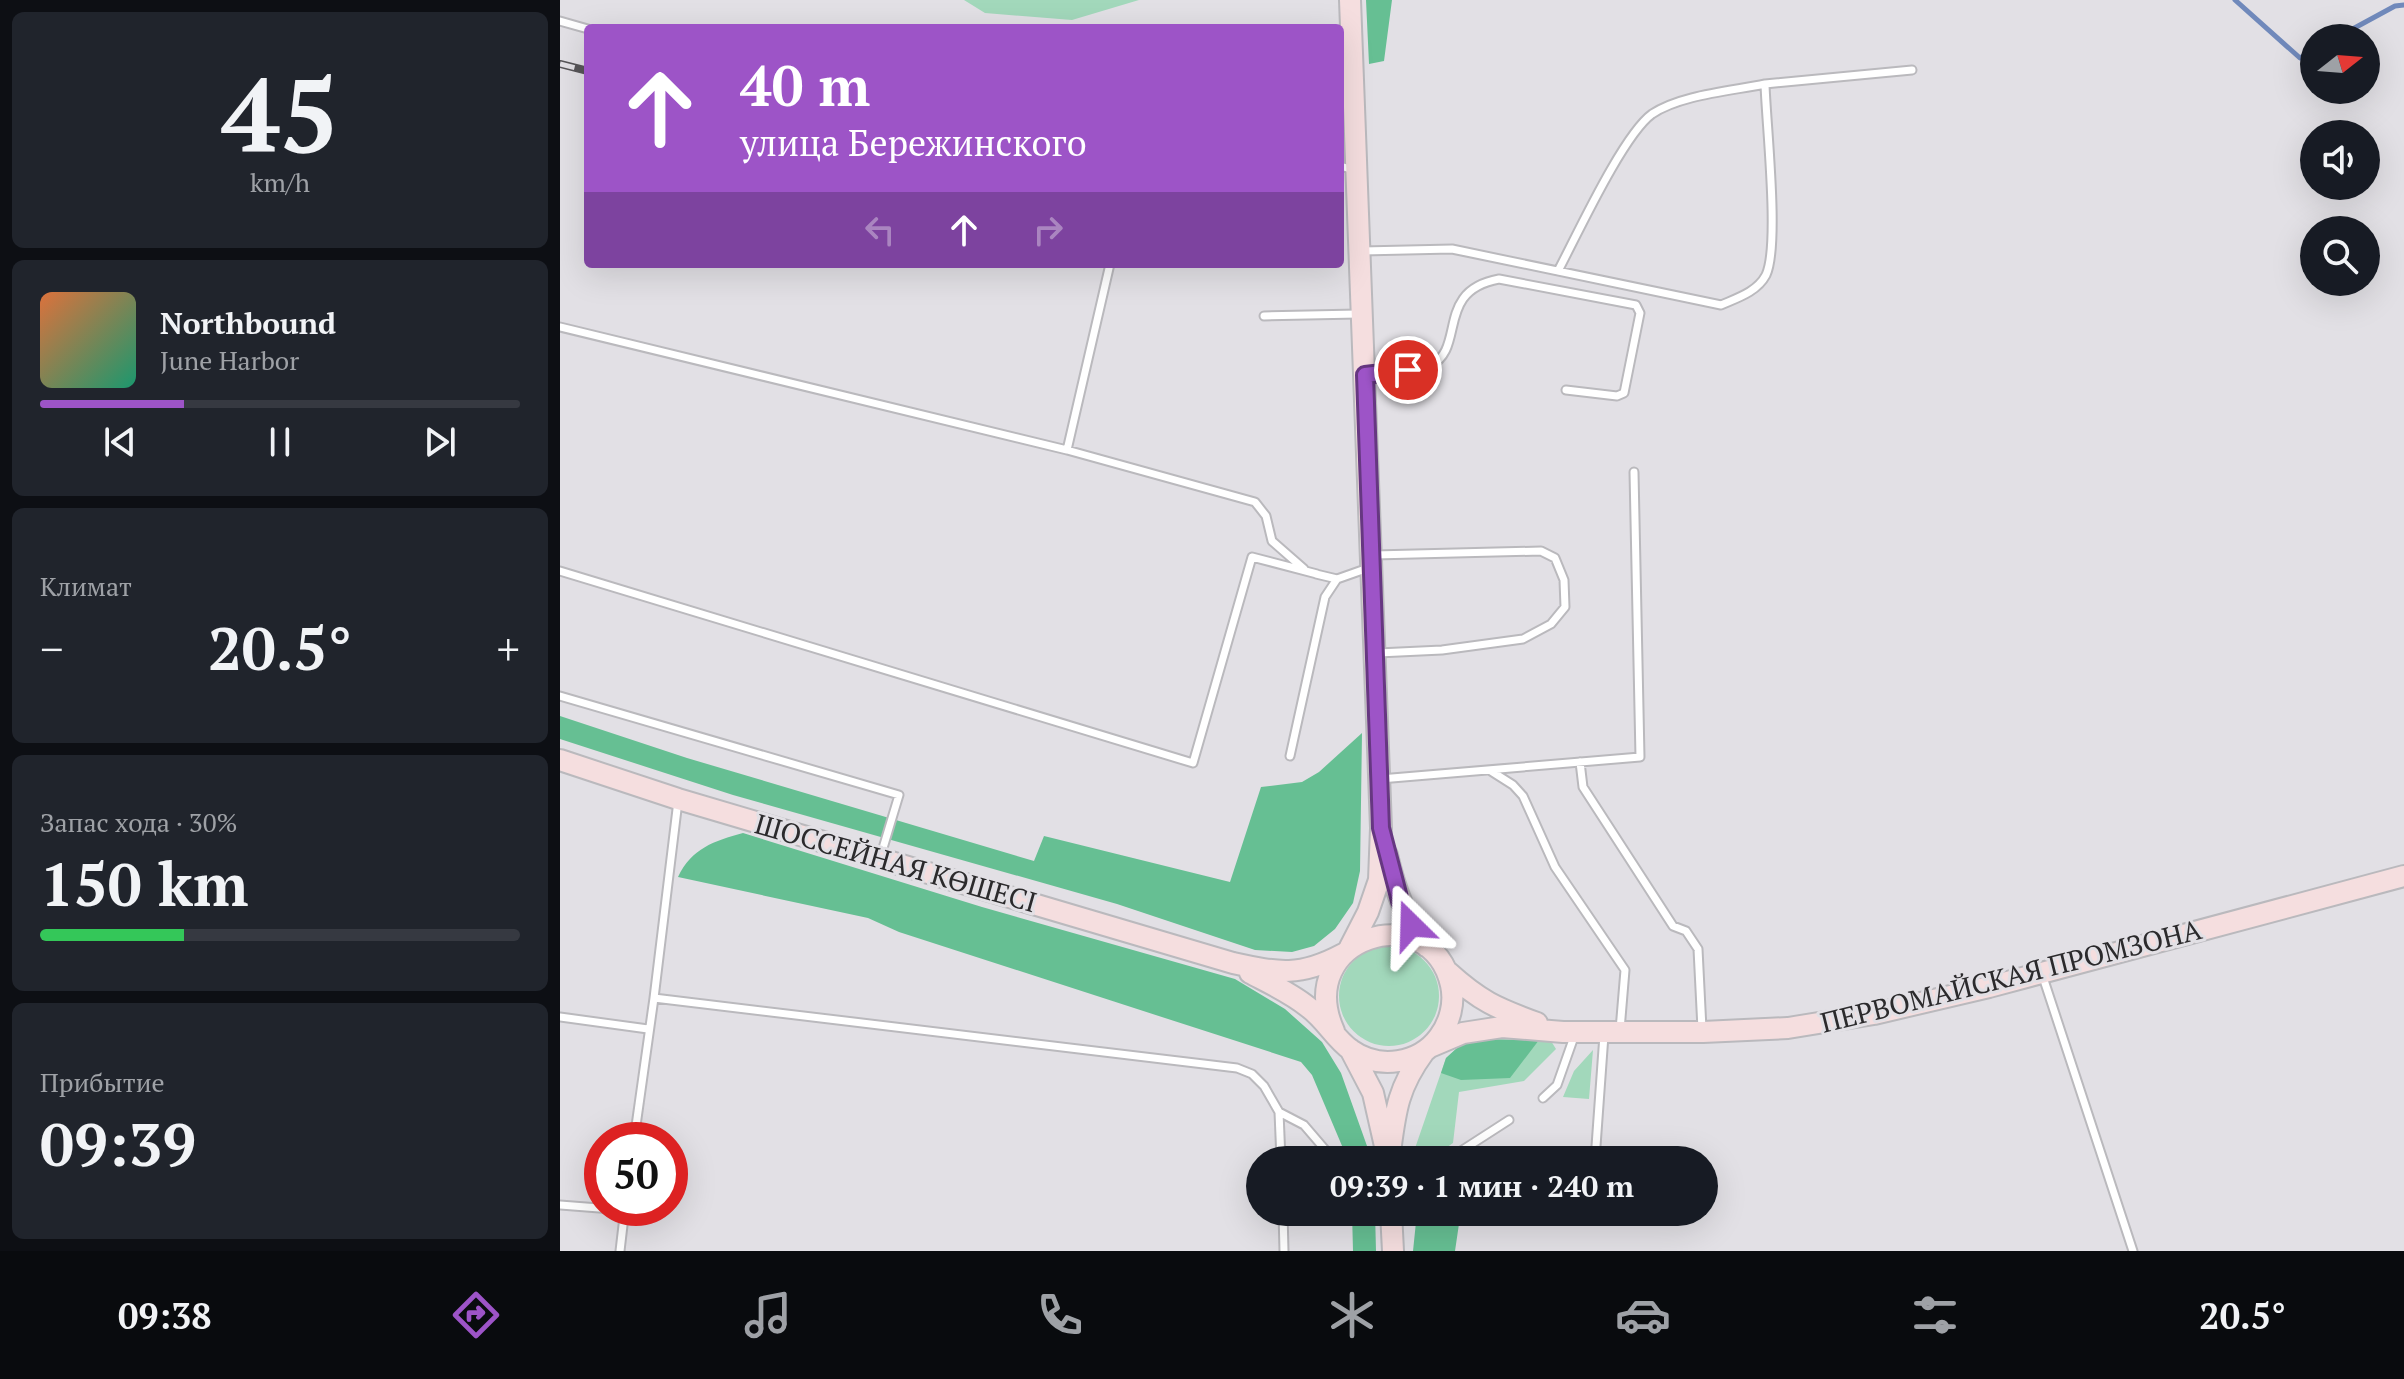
<!DOCTYPE html>
<html lang="ru">
<meta charset="utf-8">
<style>
body{margin:0;font-family:"PT Serif",serif;background:#20242c;color:#f1f3f6;height:100vh;display:flex;flex-direction:column;font-size:30px;white-space:nowrap}
*{box-sizing:border-box;margin:0}
p{font-size:26px;color:#9ea1a6}
.icon{flex:none;width:44px;height:44px;fill:none;stroke:currentColor;stroke-width:2;stroke-linecap:round;stroke-linejoin:round}
.map{position:relative;flex:1;overflow:hidden}
.side{display:flex;flex-direction:column;gap:12px;padding:12px;background:#0d0f14;width:560px}
.side>*{flex:none}
.top-card{position:absolute;left:24px;top:24px;width:760px;height:244px;border-radius:8px;box-shadow:0 8px 32px #0002;background:#9d54c7;color:#fff;overflow:hidden}
.needle{width:52px;rotate:73deg}
.controls{position:absolute;left:1740px;top:24px;display:grid;gap:16px}
.controls a{display:grid;place-items:center;width:80px;height:80px;border-radius:50%;background:#171b24;box-shadow:0 8px 32px #0002;font-size:40px}
.speed{position:absolute;left:24px;top:1122px;display:flex;gap:16px;font-size:40px;font-weight:700;text-align:center}
.speed>*{display:grid;place-content:center;width:104px;height:104px;border-radius:50%;background:#171b24;box-shadow:0 8px 32px #0002;line-height:1}
.speed .limit{border:12px solid #d22;background:#fff;color:#111}
.pin{position:absolute;display:grid;place-items:center;width:68px;height:68px;color:#fff;margin:-34px;border:4px solid #fff;border-radius:50%;box-shadow:0 2px 8px #0007}
.me{position:absolute;width:88px;margin:-44px;rotate:338deg;stroke-linejoin:round;filter:drop-shadow(0 0 6px #0008)}
.turn{display:flex;align-items:center;gap:28px;height:168px;padding:0 24px;font-size:36px}
.turn .icon{width:104px;height:104px;stroke-width:2.5}
.turn b{display:block;font-size:56px;line-height:68px}
.lanes{display:flex;align-items:center;height:76px;padding:0 24px;background:#0003;justify-content:center;gap:40px;direction:ltr}
.lanes .off{opacity:.35}
.big{font-size:60px;font-weight:700;line-height:1.1}
.side .tile{flex:1;display:flex;flex-direction:column;justify-content:center;gap:12px;min-width:0;padding:0 28px;border-radius:12px;background:#20242c}
.side .dial{align-items:center;gap:0}
.dial b{font-size:104px;line-height:1}
.song{display:flex;align-items:center;gap:24px}
.cover{width:96px;height:96px;border-radius:12px;background:linear-gradient(135deg,hsl(20 70% 55%),hsl(160 70% 35%))}
.played{height:8px;border-radius:4px;background:linear-gradient(90deg,#9d54c7 30%,#363941 30%)}
.keys{display:flex;justify-content:space-around;direction:ltr}
.heat{display:flex;justify-content:space-between;align-items:center;font-size:44px;direction:ltr}
.charge{height:12px;border-radius:6px;background:linear-gradient(90deg,#34c759 30%,#363941 0)}
.trip{position:absolute;left:686px;top:1146px;width:472px;height:80px;border-radius:40px;background:#171b24;box-shadow:0 8px 32px #0002;font-weight:700;line-height:80px;text-align:center}
.tab-bar{display:flex;height:128px;justify-content:space-around;align-items:center;background:#090b0e;color:#9ea1a6}
.tab-bar .icon{width:56px;height:56px}
.tab-bar .selected{color:#9d54c7}
.tab-bar b{font-size:36px;color:#f1f3f6}
main{display:flex;flex:1;min-height:0}
.map>svg:first-child{display:block}
</style>
<main>
<section class="side">
<div class="tile dial"><b>45</b><p>km/h</p></div>
<div class="tile">
<div class="song"><i class="cover"></i><div><b>Northbound</b><p>June Harbor</p></div></div>
<div class="played"></div>
<div class="keys"><svg class="icon" aria-label="previous" viewBox="0 0 24 24"><path d="M18 5L8 12l10 7zM5 5v14"/></svg><svg class="icon" aria-label="pause" viewBox="0 0 24 24"><path d="M8 5v14M16 5v14"/></svg><svg class="icon" aria-label="next" viewBox="0 0 24 24"><path d="M6 5l10 7-10 7zM19 5v14"/></svg></div>
</div>
<div class="tile"><p>Климат</p>
<div class="heat"><a>−</a><b class="big">20.5°</b><a>+</a></div>
</div>
<div class="tile"><p>Запас хода · 30%</p><b class="big">150 km</b><div class="charge"></div></div>
<div class="tile"><p>Прибытие</p><b class="big">09:39</b></div>
</section>
<div class="map">
<svg width="1844" height="1251" viewBox="0 0 1844 1251">
<rect width="100%" height="100%" fill="#e2e0e5"/>
<path fill="#a2d8bb" d="M404,0h175l-67,20 -87,-7z
M779 996a50 50 0 1 1 100 0a50 50 0 1 1-100 0Z
M907,1039l84,2 5,8 -32,32 -65,11 -6,51 -24,17h-18l35,-102z
M1033,1050l-4,49 -26,-2 11,-26z
M971,1151l54,2 -3,7h-51z"/>
<path fill="#66bf93" d="M806,0h26l-8,61 -15,3z
M0,716l127,42 347,103 10,-25 186,46 31,-95 41,-5 17,-10 43,-39 -2,138 -7,32 -18,26 -21,17 -22,6 -37,-2 -138,-46 -384,-109 -173,-56z
M183,833l239,74 253,72 50,30 37,33 19,31 31,87h-24l-36,-85 -11,-13 -402,-130 -31,-14 -190,-41c14,-29 36,-36 65,-44z
M907,1039l72,1 -29,38 -49,2 -20,-7 5,-15z
M792,1212h23l1,39h-23z
M882,1213l18,4 -5,34h-42l3,-29z"/>
<g fill="none" stroke-linecap="round" stroke-linejoin="round">
<path stroke="#7089bb" stroke-width="5" d="M1675,0l65,58 14,-8
M1776,38l59,-32 9,-1"/>
<defs>
<path id="lane" d="M0,21l28,8
M780,166l14,4
M802,251l90,-2 269,56c16,-7 36,-13 45,-30 14,-30 0,-153 -1,-191l147,-14
M998,271c19,-36 65,-136 94,-157 28,-19 79,-23 113,-30
M704,316l94,-2
M0,327l507,123 188,52 11,14 6,25 32,28
M807,375c19,-2 46,-1 63,-9 37,-18 4,-75 69,-87l137,26 4,8 -16,80 -7,3 -51,-6
M507,450l43,-186
M814,555l167,-4 14,7 9,22 1,27 -14,17 -28,15 -81,11 -64,3
M0,571l633,192 59,-206 65,17
M756,574l21,5
M0,696l339,99 -19,63
M730,756l35,-159 12,-18 34,-12
M1020,762l3,25 90,139 13,5 12,18 4,80
M931,771l22,14 10,11 32,71 70,103 -5,60
M820,779l260,-22 -6,-285
M118,801l-24,197 583,70 15,6 12,12 15,26 25,13 30,35
M1482,974l91,277
M0,1017l88,12
M983,1098l14,-13 18,-51
M719,1112l2,48
M74,1140l20,-142
M887,1160l62,-40
M1035,1160l9,-125
M0,1205l65,5
M723,1212l1,39
M60,1251l5,-43"/>
<path id="secondary" d="M790,0l31,828 -2,52 -11,32 -18,35
M0,760l118,39 555,164c46,10 67,14 110,-9
M827,855c8,34 18,63 39,91
M888,972c32,29 48,36 89,51
M690,973c19,10 41,20 58,34 17,12 27,32 43,43 28,20 68,14 88,-13 11,-15 16,-34 12,-52 -21,-90 -159,-48 -117,46
M870,1047l33,-14 39,-6 61,5h140l85,-4 86,-14 115,-27 415,-111
M790,1049l23,44 12,53
M829,1160c6,-45 7,-70 35,-108
M831,1212l2,39"/>
</defs>
<use href="#lane" stroke="#bab9bd" stroke-width="11"/>
<use href="#secondary" stroke="#bab9bd" stroke-width="24"/>
<use href="#lane" stroke="#fff" stroke-width="7"/>
<use href="#secondary" stroke="#f5dedf" stroke-width="20"/>
<defs>
<path id="rail" d="M0,64l28,7"/>
</defs>
<use href="#rail" stroke="#575558" stroke-width="8"/>
<use href="#rail" stroke="#e2e0e5" stroke-width="5" stroke-dasharray="15" stroke-linecap="butt"/>
</g>
<g fill="none" stroke-linecap="round" stroke-linejoin="round">
<defs>
<path id="route" d="M848,370l-43,5 16,453 19,73 11,24"/>
</defs>
<use href="#route" stroke="#663781" stroke-width="20"/>
<use href="#route" stroke="#9d54c7" stroke-width="14"/>
</g>
<g text-anchor="middle" stroke-width="6" stroke-linejoin="round" paint-order="stroke">
<g font-size="28" fill="#2b2a2c" stroke="#e2e0e5">
<text transform="translate(336 863) rotate(16)" y="10">ШОССЕЙНАЯ КӨШЕСІ</text>
<text transform="translate(1451 976) rotate(-14)" y="10">ПЕРВОМАЙСКАЯ ПРОМЗОНА</text>
</g>
</g>
</svg>
<div class="controls">
<a><svg class="needle" viewBox="-14 -14 28 28"><path d="M0-13l5 13h-10z" fill="#e53935"/><path d="M0 13l5-13h-10z" fill="#9ea1a6"/></svg></a>
<a><svg class="icon" aria-label="sound" viewBox="0 0 24 24"><path d="M4 9h4l5-4v14l-5-4H4zM17 9q2 3 0 6"/></svg></a>
<a><svg class="icon" aria-label="search" viewBox="0 0 24 24"><circle cx="10" cy="10" r="6"/><path d="M15 15l6 6"/></svg></a>
</div>
<div class="speed"><div class="limit">50</div></div>
<div class="pin" style="left:848px;top:370px;background:#d93025"><svg class="icon" aria-label="arrive" viewBox="0 0 24 24"><path d="M6 21V4h12l-3 4 3 4H6"/></svg></div>
<svg class="me" style="left:851px;top:925px" viewBox="-20 -20 40 40"><path d="M0-17L14 15 0 8-14 15z" fill="#9d54c7" stroke="#fff" stroke-width="4"/></svg>
<div class="trip">09:39 · 1 мин · 240 m</div>
<div class="top-card">
<div class="turn"><svg class="icon" aria-label="ahead" viewBox="0 0 24 24"><path d="M12 20V5M6 11l6-6 6 6"/></svg><div><b>40 m</b>улица Бережинского</div></div>
<div class="lanes"><svg class="icon off" aria-label="left" viewBox="0 0 24 24"><path d="M17 20v-9H6M10 6l-5 5 5 5"/></svg><svg class="icon" aria-label="ahead" viewBox="0 0 24 24"><path d="M12 20V5M6 11l6-6 6 6"/></svg><svg class="icon off" aria-label="right" viewBox="0 0 24 24"><path d="M7 20v-9h11M14 6l5 5-5 5"/></svg></div>
</div>
</div>
</main>
<nav class="tab-bar">
<b>09:38</b>
<svg class="icon selected" aria-label="directions" viewBox="0 0 24 24"><path d="M12 3l9 9-9 9-9-9zM9 14v-3h6M13 9l2 2-2 2"/></svg>
<svg class="icon" aria-label="music" viewBox="0 0 24 24"><path d="M9 18V5l10-2v13"/><circle cx="6" cy="18" r="3"/><circle cx="16" cy="16" r="3"/></svg>
<svg class="icon" aria-label="phone" viewBox="0 0 24 24"><path d="M5 4h4l2 5-3 2q2 4 5 5l2-3 5 2v4C11 20 4 13 5 4z"/></svg>
<svg class="icon" aria-label="climate" viewBox="0 0 24 24"><path d="M12 3v18M4 7l16 10M4 17L20 7"/></svg>
<svg class="icon" aria-label="car" viewBox="0 0 24 24"><path d="M5 17H2v-5l4-1 3-4h7l3 4 3 1v5h-3M9 17h6M6 11h13"/><circle cx="7" cy="17" r="2"/><circle cx="17" cy="17" r="2"/></svg>
<svg class="icon" aria-label="filters" viewBox="0 0 24 24"><path d="M4 7h16M4 17h16"/><circle cx="9" cy="7" r="2"/><circle cx="15" cy="17" r="2"/></svg>
<b>20.5°</b>
</nav>
